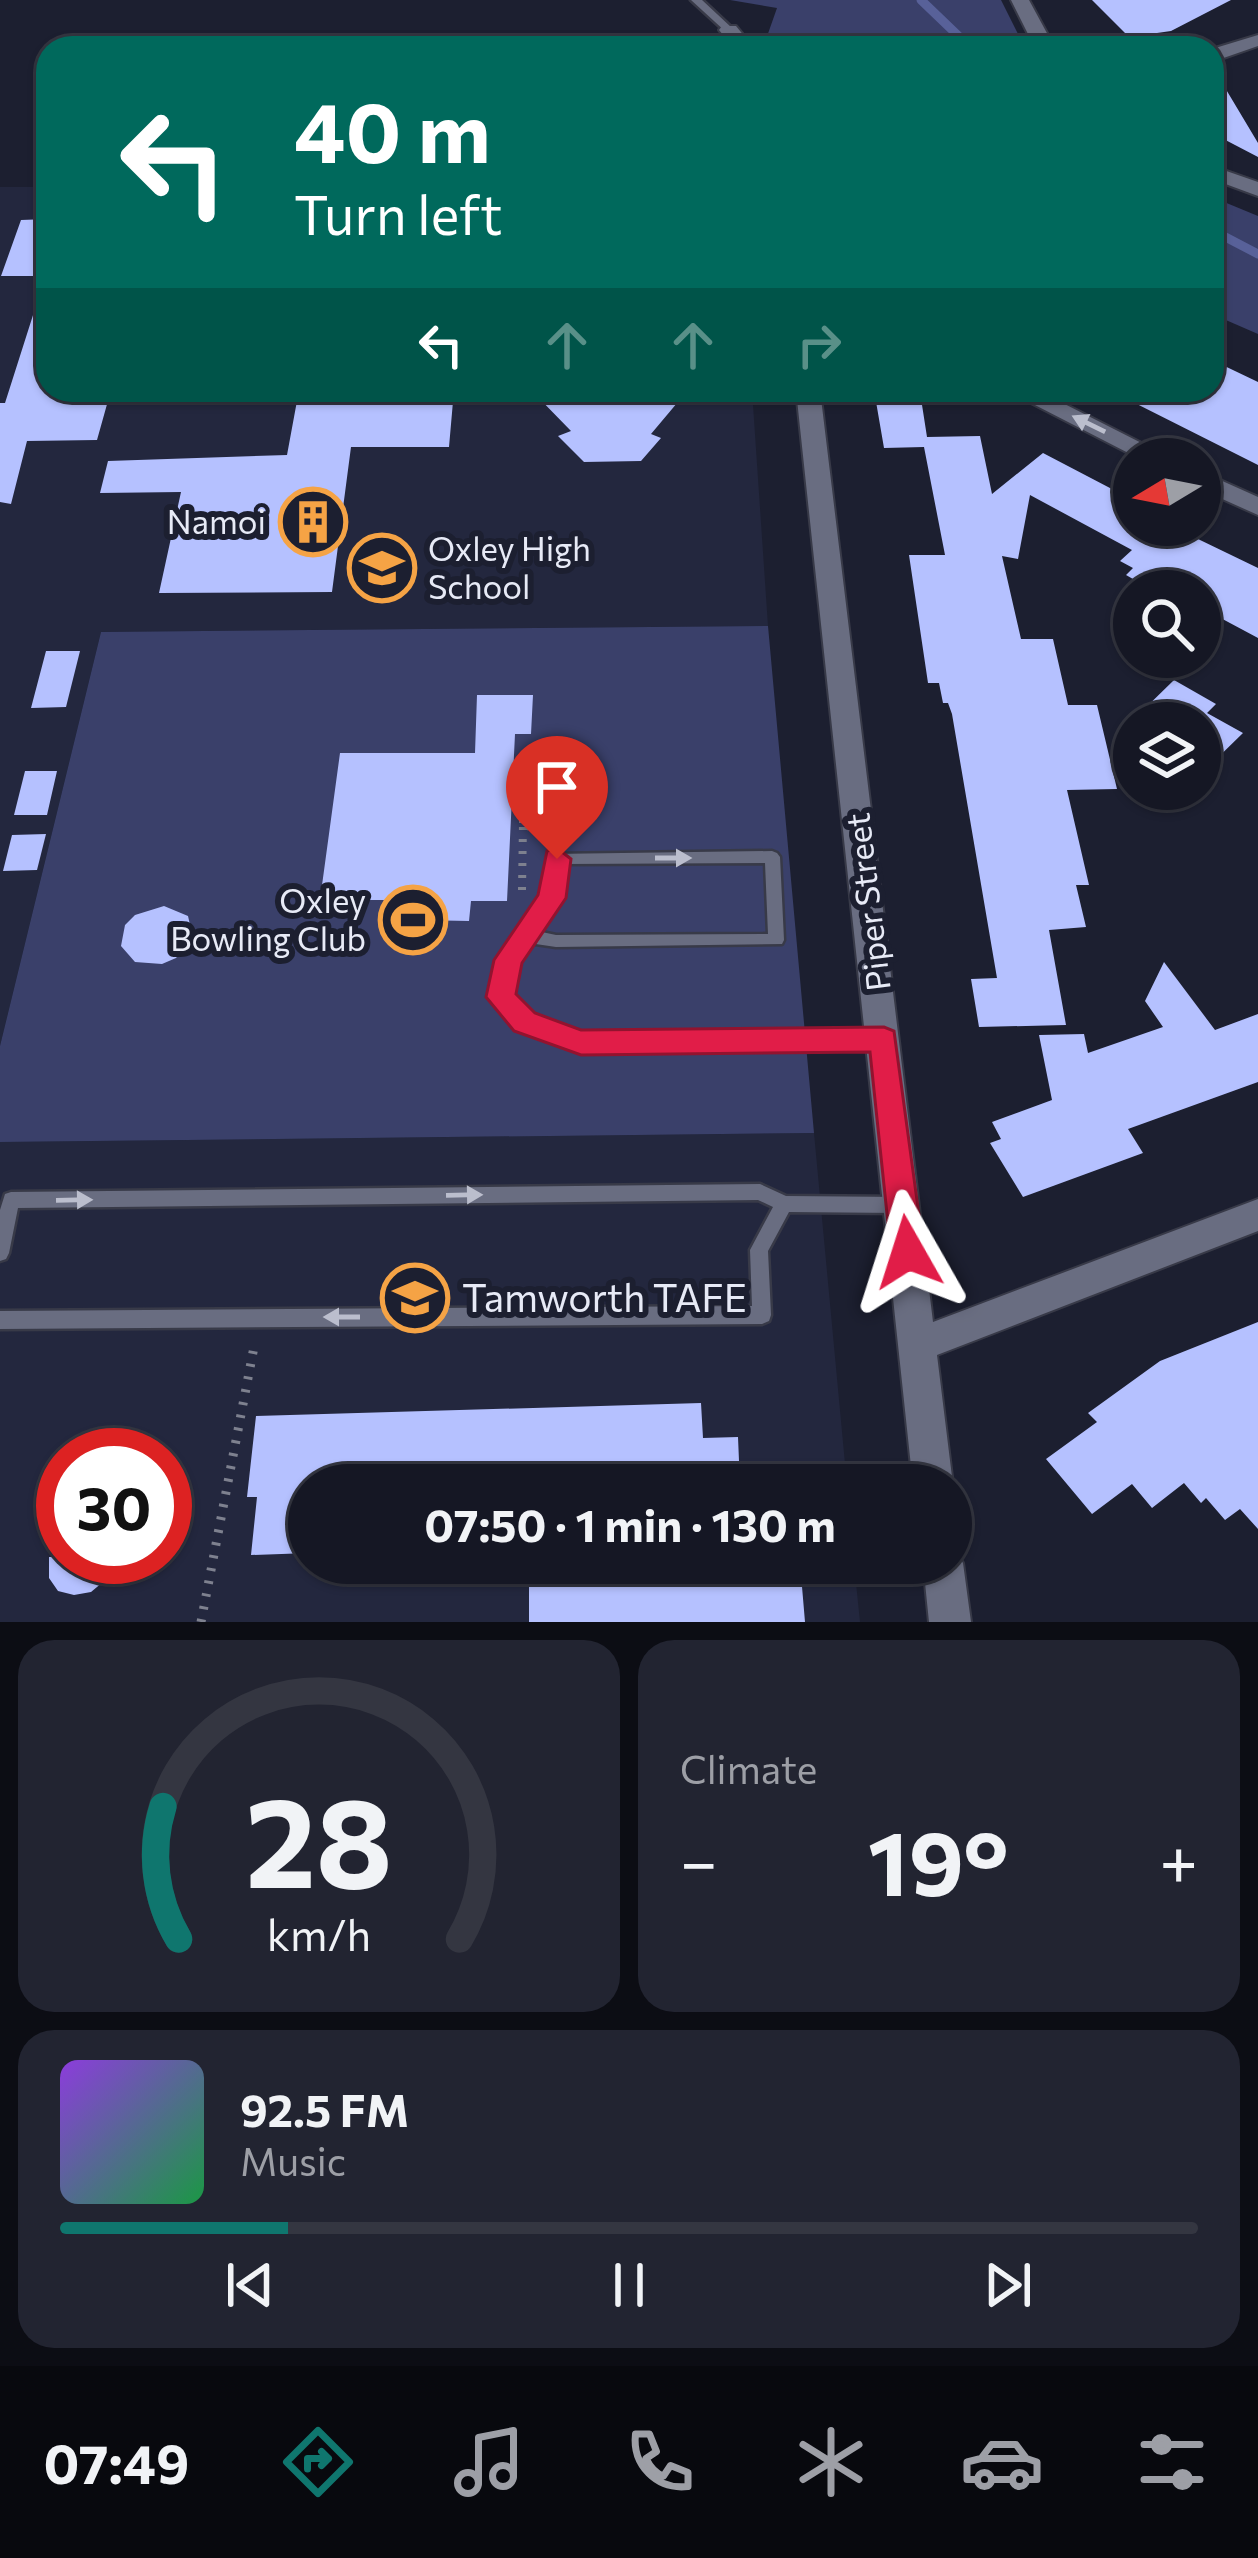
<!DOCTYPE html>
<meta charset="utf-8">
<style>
body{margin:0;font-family:Commissioner,sans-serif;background:#222431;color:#f1f3f6;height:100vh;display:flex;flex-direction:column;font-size:45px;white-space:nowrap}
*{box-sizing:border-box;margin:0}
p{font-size:39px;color:#9d9fa6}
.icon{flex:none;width:66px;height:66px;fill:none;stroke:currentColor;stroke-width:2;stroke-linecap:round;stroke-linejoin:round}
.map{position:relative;height:1622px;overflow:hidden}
.side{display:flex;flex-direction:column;gap:18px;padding:18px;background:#0c0d14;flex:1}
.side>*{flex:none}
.banner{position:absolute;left:36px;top:36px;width:1188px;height:366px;border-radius:36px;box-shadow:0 3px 9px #0004,0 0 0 3px #343641;background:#00695c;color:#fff;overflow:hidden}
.needle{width:78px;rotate:260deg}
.buttons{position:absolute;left:1113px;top:438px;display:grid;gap:24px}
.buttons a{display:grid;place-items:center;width:108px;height:108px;border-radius:50%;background:#151724;box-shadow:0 3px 9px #0004,0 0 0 3px #343641;font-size:60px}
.speed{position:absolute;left:36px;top:1428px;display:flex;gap:24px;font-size:60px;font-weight:700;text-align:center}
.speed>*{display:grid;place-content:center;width:156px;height:156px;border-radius:50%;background:#151724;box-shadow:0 3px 9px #0004,0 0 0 3px #343641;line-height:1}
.speed .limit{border:18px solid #d22;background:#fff;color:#111}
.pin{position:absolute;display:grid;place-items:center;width:102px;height:102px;color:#fff;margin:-123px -51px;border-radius:50% 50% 50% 0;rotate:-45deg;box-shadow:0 0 12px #0007}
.pin .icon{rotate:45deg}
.me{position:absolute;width:132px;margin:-66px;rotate:354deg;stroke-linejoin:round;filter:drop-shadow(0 0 9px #0008)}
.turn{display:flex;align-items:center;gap:42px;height:252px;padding:0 60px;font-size:54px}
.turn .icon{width:156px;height:156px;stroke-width:2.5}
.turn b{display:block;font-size:84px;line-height:102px}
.lanes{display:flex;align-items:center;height:114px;padding:0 60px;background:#0003;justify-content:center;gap:60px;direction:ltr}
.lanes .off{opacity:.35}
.big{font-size:90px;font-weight:700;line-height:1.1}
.side .tile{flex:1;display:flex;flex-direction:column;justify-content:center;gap:18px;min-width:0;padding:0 42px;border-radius:36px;background:#222431}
.side .dial{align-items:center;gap:0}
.dial svg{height:312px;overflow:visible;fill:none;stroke:#343641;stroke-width:7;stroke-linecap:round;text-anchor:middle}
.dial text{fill:#f1f3f6;stroke:none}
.song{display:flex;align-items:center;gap:36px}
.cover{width:144px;height:144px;border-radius:18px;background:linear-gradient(135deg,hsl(270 70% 55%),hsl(140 70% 35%))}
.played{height:12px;border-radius:6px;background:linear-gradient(90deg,#0f766e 20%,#343641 20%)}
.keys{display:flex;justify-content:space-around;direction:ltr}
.heat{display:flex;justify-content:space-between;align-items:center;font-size:66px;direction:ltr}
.side .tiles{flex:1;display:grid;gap:18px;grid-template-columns:1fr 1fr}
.tile:last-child{grid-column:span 2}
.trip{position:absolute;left:288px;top:1464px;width:684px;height:120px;border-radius:60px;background:#151724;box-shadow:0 3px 9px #0004,0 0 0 3px #343641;font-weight:700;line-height:120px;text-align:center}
.tabs{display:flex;height:192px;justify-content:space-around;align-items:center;background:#08090e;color:#9d9fa6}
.tabs .icon{width:84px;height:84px}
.tabs .selected{color:#0f766e}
.tabs b{font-size:54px;color:#f1f3f6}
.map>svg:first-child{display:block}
</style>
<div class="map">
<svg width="1258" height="1622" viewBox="0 0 1258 1622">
<rect width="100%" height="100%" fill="#1c1f30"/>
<path fill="#23273e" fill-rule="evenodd" d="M0,187h48v203h704l16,236 -667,6 -101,414z
M814,1133l33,352h-538v78h545l6,59h-860v-480zM63,1455h102v102h-102z"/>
<path fill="#3a406a" d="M730,0h271l19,38 -2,10h-251l-3,-3 13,-37z
M1212,197l46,19v118l-46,-20z
M768,626l46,507 -814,9v-96l101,-414z"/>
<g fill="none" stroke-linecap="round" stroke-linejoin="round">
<path stroke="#586199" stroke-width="9" d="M921,0l50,48
M1212,230l46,24"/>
</g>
<path fill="#b5c1ff" d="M1092,0h139l-60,31 -42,6z
M1212,66l46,77v14l-46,-24z
M48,219v57h-47l20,-56z
M41,290l7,1v99h63l-14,50 -70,1 -16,63 -11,-2v-99h5z
M1212,360l46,22v83l-149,-75h103z
M299,390h155l-5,57h-98l-19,145 -173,1 22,-101 -81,1 8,-32 179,-6z
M531,390h157l-37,44 10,4 -20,23 -57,1 -26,-26 13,-5z
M874,390l46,2 7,45 53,-1 12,58 51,-41 88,46 -5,3 8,5v18h35l89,43v70l-58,-31v-16h-46l-28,-16 7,-7 -13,-7 12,-11 -102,-55 -12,64 -16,-3 19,83h32l15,66h29l20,84 -50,1 22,95h-13l10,42 -37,3 17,95 -87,2 -8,-48 26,-1 -45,-264 -4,-11h-5l-4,-20h-11l-19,-128h36l-21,-108 -40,1z
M46,651h34l-14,56 -35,1z
M1174,680l42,24 -9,9 36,20 -43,42v-56l-70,4z
M477,695h56l-2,39h-16l-8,167h-36l-2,20 -50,-1 1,-20h-100l20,-147h135z
M25,771h32l-10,44h-33z
M46,834l-9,36 -34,1 9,-36z
M164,906l24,10 5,22 -17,20 -14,6 -27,-2 -14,-16 4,-21 10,-10z
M1164,962l51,68 43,-16v68l-130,47 15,24 -120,44 -33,-54 11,-4 -9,-17 60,-22 -13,-65 45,-1 4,19 75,-26 -18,-26z
M1258,1322v207l-18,-20 -15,11 -19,-22 -5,5 -17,-20 -32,25 -20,-24 -40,30 -46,-55 51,-37 -9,-9 72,-52z
M701,1403l2,35 35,-1 2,48h-431v68l-58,2 6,-58h-10l9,-81z
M49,1557h84l-42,35 -17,3 -16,-4 -9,-13z
M529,1563h271l5,59h-276z"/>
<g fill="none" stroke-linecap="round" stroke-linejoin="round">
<defs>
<path id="service" d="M691,0h11l30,28v4h-6z
M772,851l5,2 3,4 4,83 -2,4 -226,3 -27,-4 -13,19 -7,33 21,22 51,18 299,-2 6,2 2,5 -2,5 -6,2 -299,2 -63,-22 -23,-25 -2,-5 7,-37 44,-63 8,-43zM765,863l3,71 -212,1 -19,-4 23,-33 4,-34z
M760,1184l26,12 114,1 6,2 3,6 -3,6 -6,2 -111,-1 -21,39 3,64 -2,6 -7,3 -762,5v-18l752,-5 -2,-56 23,-43 -15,-7 -740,8 -9,45 -3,6 -6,2v-51l5,-16 6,-2z"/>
<path id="minor" d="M1011,0h18l26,48h-20z
M722,26h14l18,22h-20l-15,-18z
M1258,35v11l-46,16v-13z
M1212,166l46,16v14l-46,-17z
M796,390h24l113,932 325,-123v32l-321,124 16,130 -2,4v-4h-38z
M1006,390h31l136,69h-33z
M1200,471l58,26v18l-58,-26z
M951,1546l12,17 8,59h-42l-6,-59h28z"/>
</defs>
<use href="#service" stroke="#383a48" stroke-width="5"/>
<use href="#minor" stroke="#383a48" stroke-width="4"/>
<path stroke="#7e818f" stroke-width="8" stroke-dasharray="3 9" stroke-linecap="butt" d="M523,823l1,-45
M522,890l1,-67 23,14"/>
<path stroke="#7e818f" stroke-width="9" stroke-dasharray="3 10" stroke-linecap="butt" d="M201,1622l53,-275"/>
<use href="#service" fill="#696d81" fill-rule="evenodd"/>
<use href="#minor" fill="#696d81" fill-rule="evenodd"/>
</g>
<defs><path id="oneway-solid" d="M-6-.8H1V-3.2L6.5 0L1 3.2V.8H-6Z" transform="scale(3)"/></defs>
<g fill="#bbbecd">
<use href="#oneway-solid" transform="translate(1089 424) rotate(-154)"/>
<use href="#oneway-solid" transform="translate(673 858)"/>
<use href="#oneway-solid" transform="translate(464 1195) rotate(-1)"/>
<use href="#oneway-solid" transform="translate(74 1200) rotate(-1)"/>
<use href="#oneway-solid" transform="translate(342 1317) rotate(180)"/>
</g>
<path fill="#e11d48" stroke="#92132f" stroke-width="3" d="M557,848l14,11 -5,39 -44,65 -6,31 19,19 46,17 303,-3 10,4 30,221 -5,10 -11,4 -12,-4 -5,-10 -21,-200 -289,3 -67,-24 -28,-34 8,-37 44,-65 9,-44z"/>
<defs>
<symbol id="building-ring" viewBox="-11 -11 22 22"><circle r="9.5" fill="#1c1f30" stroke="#f5a345" stroke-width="1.5"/><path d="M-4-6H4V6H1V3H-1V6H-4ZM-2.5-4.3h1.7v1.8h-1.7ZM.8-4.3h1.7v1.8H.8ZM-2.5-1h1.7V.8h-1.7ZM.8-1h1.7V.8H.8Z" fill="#f5a345"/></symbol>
<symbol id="school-ring" viewBox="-11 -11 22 22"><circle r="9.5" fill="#1c1f30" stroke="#f5a345" stroke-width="1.5"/><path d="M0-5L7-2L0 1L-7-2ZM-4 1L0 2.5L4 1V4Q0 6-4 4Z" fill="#f5a345"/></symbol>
<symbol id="stadium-ring" viewBox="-11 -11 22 22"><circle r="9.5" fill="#1c1f30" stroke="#f5a345" stroke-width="1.5"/><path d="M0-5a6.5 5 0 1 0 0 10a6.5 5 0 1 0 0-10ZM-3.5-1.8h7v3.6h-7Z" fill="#f5a345"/></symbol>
<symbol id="university-ring" viewBox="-11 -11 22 22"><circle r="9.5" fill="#1c1f30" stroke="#f5a345" stroke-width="1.5"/><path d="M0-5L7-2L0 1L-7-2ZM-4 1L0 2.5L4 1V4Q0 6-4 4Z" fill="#f5a345"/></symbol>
</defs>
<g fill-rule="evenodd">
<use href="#building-ring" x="275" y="484" width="76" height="76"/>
<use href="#school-ring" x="344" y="530" width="76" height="76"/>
<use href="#stadium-ring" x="375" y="882" width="76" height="76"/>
<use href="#university-ring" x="377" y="1260" width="76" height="76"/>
</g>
<g text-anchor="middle" stroke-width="12" stroke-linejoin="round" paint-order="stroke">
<g font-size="33" fill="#e7eaf6" stroke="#1c1f30" text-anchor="end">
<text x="266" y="534">Namoi</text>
<text x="428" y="561" text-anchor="start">Oxley High<tspan x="428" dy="38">School</tspan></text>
<text x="366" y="913">Oxley<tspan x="366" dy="38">Bowling Club</tspan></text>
</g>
<g font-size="33" fill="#e7eaf6" stroke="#1c1f30">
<text transform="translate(868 902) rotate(-97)" y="12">Piper Street</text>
</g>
<g font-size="39" fill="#e7eaf6" stroke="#1c1f30" text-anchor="start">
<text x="462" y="1312">Tamworth TAFE</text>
</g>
</g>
</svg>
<div class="buttons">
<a><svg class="needle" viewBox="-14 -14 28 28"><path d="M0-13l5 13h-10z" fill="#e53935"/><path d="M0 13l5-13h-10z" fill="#9d9fa6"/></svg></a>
<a><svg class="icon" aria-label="search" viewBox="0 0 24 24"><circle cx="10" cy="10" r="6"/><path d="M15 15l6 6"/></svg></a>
<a><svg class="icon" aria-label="layers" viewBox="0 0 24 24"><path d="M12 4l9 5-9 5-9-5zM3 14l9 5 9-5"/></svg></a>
</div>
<div class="speed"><div class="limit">30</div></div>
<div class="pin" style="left:557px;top:859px;background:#d93025"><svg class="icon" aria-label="arrive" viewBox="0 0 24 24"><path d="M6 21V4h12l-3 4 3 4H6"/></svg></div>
<svg class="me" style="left:908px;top:1252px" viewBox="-20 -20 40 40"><path d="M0-17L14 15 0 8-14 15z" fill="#e11d48" stroke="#fff" stroke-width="4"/></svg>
<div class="trip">07:50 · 1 min · 130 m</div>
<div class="banner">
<div class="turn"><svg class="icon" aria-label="left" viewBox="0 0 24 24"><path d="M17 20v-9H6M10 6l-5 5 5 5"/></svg><div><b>40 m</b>Turn left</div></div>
<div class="lanes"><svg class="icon" aria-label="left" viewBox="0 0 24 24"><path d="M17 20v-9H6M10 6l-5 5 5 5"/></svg><svg class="icon off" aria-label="ahead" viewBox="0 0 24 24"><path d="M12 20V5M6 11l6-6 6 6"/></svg><svg class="icon off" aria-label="ahead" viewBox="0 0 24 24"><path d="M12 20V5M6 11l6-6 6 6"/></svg><svg class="icon off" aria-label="right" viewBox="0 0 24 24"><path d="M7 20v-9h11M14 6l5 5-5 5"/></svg></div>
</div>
</div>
<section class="side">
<div class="tiles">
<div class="tile dial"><svg viewBox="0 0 100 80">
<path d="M14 69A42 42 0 1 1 86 69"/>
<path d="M14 69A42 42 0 0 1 10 35" stroke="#0f766e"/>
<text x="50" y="56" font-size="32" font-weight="700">28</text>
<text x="50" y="72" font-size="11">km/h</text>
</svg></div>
<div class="tile"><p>Climate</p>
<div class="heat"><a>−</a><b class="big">19°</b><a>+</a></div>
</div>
<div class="tile">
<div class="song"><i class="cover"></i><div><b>92.5 FM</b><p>Music</p></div></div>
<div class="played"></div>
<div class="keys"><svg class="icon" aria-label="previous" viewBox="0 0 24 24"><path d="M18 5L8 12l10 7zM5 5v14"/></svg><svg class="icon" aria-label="pause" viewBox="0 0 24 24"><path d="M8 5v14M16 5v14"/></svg><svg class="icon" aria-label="next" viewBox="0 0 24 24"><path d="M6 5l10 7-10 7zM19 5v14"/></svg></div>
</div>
</div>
</section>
<nav class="tabs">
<b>07:49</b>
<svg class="icon selected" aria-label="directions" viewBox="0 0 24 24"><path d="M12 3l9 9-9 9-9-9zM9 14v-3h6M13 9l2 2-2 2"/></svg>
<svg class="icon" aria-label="music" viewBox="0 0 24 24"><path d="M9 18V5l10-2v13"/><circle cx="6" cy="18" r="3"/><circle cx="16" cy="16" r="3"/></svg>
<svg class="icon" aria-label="phone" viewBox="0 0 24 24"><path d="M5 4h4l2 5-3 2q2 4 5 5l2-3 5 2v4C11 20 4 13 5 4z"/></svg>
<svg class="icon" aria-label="climate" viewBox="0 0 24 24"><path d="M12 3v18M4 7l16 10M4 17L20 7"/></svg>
<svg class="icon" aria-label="car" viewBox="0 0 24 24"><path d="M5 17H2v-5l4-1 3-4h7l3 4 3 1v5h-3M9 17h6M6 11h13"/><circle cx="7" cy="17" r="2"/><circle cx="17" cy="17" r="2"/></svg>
<svg class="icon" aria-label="filters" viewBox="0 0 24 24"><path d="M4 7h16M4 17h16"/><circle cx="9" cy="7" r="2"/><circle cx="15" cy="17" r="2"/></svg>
</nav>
